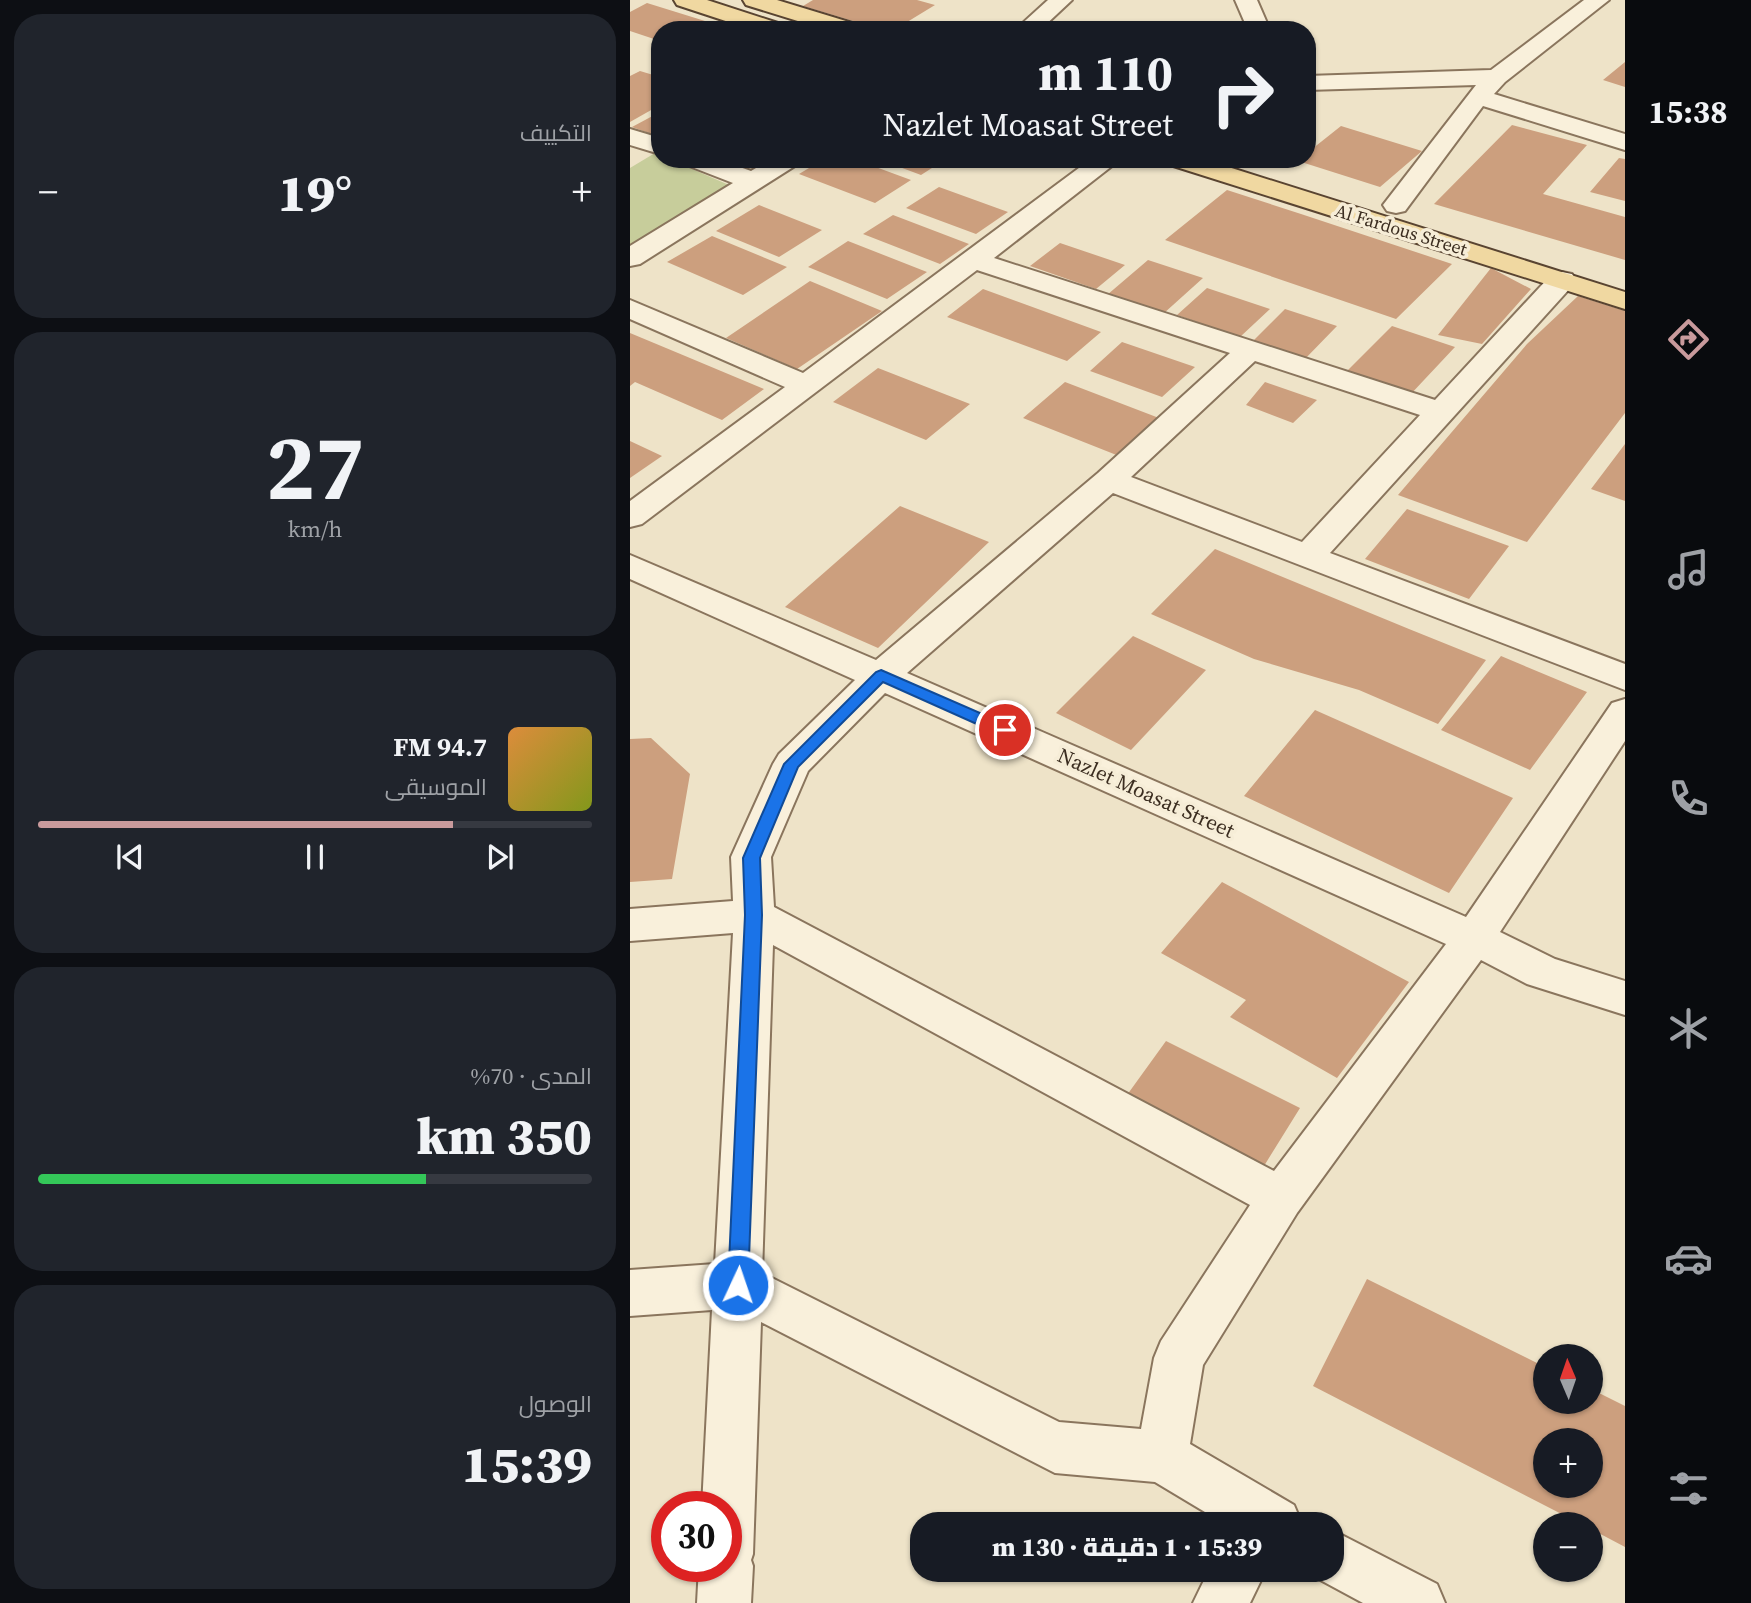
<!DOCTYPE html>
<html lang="ar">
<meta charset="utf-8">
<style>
body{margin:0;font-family:"Source Serif 4",Cairo,serif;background:#20242c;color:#f1f3f6;direction:rtl;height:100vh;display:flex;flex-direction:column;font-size:26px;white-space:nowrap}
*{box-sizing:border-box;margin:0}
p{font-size:23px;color:#9ea1a6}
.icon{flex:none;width:38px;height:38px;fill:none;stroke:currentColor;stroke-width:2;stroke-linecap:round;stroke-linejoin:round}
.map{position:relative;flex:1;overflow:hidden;direction:ltr}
.panel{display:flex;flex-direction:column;gap:14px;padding:14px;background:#0d0f14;width:630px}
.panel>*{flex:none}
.hud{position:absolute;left:21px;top:21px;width:665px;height:147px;border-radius:28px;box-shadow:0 2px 5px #0004;direction:rtl;background:#171b24;color:#f1f3f6;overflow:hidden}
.needle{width:46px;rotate:358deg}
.buttons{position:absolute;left:903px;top:1344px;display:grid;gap:14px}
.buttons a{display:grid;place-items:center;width:70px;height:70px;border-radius:50%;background:#171b24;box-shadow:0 2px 5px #0004;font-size:35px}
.speed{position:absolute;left:21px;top:1491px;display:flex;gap:14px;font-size:35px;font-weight:700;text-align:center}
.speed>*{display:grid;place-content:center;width:91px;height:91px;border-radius:50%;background:#171b24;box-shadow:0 2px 5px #0004;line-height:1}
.speed .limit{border:10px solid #d22;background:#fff;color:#111}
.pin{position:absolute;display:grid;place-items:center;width:60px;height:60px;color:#fff;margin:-30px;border:4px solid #fff;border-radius:50%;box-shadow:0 2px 7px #0007}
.me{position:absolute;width:77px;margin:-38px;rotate:3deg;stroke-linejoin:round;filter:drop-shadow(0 0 5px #0008)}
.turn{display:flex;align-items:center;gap:24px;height:147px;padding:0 28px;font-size:32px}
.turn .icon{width:91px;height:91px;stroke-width:2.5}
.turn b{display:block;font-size:49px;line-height:60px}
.big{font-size:52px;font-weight:800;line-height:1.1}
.panel .widget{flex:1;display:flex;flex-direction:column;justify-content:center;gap:10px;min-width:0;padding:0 24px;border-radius:28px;background:#20242c}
.panel .dial{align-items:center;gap:0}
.dial b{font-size:91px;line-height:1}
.song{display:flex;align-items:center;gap:21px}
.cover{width:84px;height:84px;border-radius:10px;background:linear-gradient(135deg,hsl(30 70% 55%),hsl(70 70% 35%))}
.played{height:7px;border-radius:4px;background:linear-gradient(90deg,#c99a9c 75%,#363941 75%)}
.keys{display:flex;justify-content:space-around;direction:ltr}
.heat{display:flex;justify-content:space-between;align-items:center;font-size:38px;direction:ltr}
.charge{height:10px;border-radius:5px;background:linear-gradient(90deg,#34c759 70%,#363941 0)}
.trip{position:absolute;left:280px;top:1512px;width:434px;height:70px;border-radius:28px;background:#171b24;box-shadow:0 2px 5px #0004;font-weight:800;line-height:70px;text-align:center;direction:rtl}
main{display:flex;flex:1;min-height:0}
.dock{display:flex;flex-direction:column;width:126px;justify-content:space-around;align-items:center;background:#090b0e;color:#9ea1a6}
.dock .icon{width:49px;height:49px}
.dock .selected{color:#c99a9c}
.dock b{font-size:32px;color:#f1f3f6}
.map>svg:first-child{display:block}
</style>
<main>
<nav class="dock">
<b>15:38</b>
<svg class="icon selected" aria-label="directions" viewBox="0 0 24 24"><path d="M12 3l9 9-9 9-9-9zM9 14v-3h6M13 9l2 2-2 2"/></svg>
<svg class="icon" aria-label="music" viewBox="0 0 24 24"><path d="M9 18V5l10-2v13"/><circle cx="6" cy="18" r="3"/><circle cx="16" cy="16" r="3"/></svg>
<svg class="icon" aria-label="phone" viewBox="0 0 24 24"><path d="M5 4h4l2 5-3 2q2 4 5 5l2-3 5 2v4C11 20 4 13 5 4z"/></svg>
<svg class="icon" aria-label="climate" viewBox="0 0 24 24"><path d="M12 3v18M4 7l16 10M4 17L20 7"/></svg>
<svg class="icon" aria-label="car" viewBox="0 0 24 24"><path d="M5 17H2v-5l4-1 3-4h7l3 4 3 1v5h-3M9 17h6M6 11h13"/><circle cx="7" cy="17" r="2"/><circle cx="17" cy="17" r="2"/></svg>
<svg class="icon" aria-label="filters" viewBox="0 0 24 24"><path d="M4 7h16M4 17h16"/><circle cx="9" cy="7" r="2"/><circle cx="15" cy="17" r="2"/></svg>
</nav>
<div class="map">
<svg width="995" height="1603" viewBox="0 0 995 1603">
<rect width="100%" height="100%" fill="#eee3c8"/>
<path fill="#c7cd9b" d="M25,153l5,2v4h9l60,26 -99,61v-78z"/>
<path fill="#cc9f7e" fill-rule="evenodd" d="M183,0h104l18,5 -41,25h-11l-80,-24z
M17,3l58,18 -16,9h-29v11l-30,-10v-19z
M995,62v25l-22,-7z
M10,71l20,6v28l-30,17v-46z
M30,112v25l-28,-10z
M882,125l75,20 -44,49 82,23v43l-191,-56z
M711,126l81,25 -42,36 -85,-27 12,-1v-6z
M989,158l6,1v42l-35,-9z
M194,159h30l57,21 -36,23 -76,-29z
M248,159h68l-25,16z
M309,187l69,25 -32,22 -70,-26z
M597,190l74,24 151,50 -56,55 -231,-79z
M129,205l63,25 -43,27 -63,-26z
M263,215l76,29 -29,20 -77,-30z
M82,236l75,31 -44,28 -76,-33z
M218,241l79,31 -40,27 -79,-32z
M430,243l65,22 -29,24 -66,-23z
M518,260l55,18 -40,36 -56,-19z
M861,268l40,21 -49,55 -44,-9z
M180,281l72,30 -85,58 -71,-31z
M577,288l63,21 -30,28 -63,-22z
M353,289l118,43 -34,29 -120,-44z
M948,296l47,15v102l-98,129 -129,-47 129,-151z
M655,309l52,17 -34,35 -53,-17z
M762,326l63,21 -46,49 -64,-23z
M0,333l48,20 86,36 -42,31 -87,-38 -5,4z
M492,342l73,25 -33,30 -72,-26z
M248,368l92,36 -44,36 -93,-38z
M435,382l94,36 -40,38 -96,-38z
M635,382l52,18 -24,23 -47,-18z
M0,441l32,15 -32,22z
M995,444v57l-34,-12z
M270,506l89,36 -111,106 -93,-41z
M777,509l102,37 -40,53 -104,-40z
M585,549l194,80 77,31 -48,64 -79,-34 -105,-31 -103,-45z
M503,636l73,34 -75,80 -75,-37z
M871,656l86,36 -57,78 -89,-40z
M685,710l198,88 -64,95 -205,-97z
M21,738l39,36 -18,105 -42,3v-143z
M592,882l187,100 -72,96 -107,-61 16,-17 -85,-47z
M536,1041l134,67 -36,58 -137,-71z
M737,1279l178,88v35h46v-13l34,17v141l-34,-18v-5h-10l-268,-138zM915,1440h46v46h-46z"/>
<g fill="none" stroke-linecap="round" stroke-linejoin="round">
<defs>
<path id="minor" d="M418,0h24l-32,30h-25z
M605,0h22l13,30h-22z
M954,0h25l-104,82 -11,12 131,40v16l-142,-44 -78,105 -9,2 -9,-2 -4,-6 93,-120 -169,5v-14l184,-6z
M0,129l30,9v16l-30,-9z
M50,159h37l34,12 20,-12h31l-4,5 -158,100 -10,2v-20l103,-63 -49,-19z
M461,159h30l-127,99 441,142 117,-126 10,-2 10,2 4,6 -4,6 -242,267 295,111v26l-512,-197 -206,180 559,244 146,-214 13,-4v42l-125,191 55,27 70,22v34l-98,-31 -46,-24 -184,253 -94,152 -13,79 104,61 8,19h-77l-70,-42 -100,-9 -294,-151 -8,232 -2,6 2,6 -2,37h-54l2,-37h27v-59h-24l10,-197 -82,6v-46l85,-6 18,-331 -103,8v-32l103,-8 -2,-44 42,-93 6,-10 76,-74 -225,-101v-24l246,105 222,-187 132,-120 -253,-83 -335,254 -12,3v-26l155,-114 -155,-68v-19l173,73zM625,361l165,54 -118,127 -171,-65zM255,693l561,251 -172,227 -500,-264 -3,-50 37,-86zM143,945l477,260 -89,136 -7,17 -13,71 -82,-7 -297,-149z
M702,1530l105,54 8,19h-82l-50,-27 -3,-6h22z
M579,1570h57l-16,33h-57z"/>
<path id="major" d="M44,0h33l77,25 3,5h-34l-76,-25z
M113,0h34l82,25 3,5h-35l-81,-25z
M533,159h40l422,133v17l-458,-145z"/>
</defs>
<use href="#minor" stroke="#8a755d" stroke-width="4"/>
<use href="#major" stroke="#594431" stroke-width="4"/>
<use href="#minor" fill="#f9f0db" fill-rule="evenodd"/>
<use href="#major" fill="#f0d8a1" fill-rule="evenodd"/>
</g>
<path fill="#1a73e8" stroke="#114b97" stroke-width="2" d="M251,670l129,56 3,4 -8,5 -6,-1 -116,-52 -85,85 -38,91 2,57 -14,370 -3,7 -7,3 -7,-3 -3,-7 17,-370 -2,-57 41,-94 92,-92z"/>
<g text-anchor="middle" stroke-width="7" stroke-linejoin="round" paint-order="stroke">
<g font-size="18" fill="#3b2d20" stroke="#f6edd7">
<text transform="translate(771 230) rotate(17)" y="6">Al Fardous Street</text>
</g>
<g font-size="21" fill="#3b2d20" stroke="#f6edd7">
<text transform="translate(516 793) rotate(24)" y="7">Nazlet Moasat Street</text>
</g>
</g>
</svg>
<div class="buttons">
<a><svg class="needle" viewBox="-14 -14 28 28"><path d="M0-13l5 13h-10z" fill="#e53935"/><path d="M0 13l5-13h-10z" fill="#9ea1a6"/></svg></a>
<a>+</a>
<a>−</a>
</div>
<div class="speed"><div class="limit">30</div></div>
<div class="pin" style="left:375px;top:730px;background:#d93025"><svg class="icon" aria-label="arrive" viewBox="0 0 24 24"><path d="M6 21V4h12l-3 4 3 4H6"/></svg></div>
<svg class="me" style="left:108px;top:1285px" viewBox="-20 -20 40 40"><circle r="17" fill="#1a73e8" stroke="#fff" stroke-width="3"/><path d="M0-11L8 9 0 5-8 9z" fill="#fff"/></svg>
<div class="trip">15:39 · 1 دقيقة · 130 m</div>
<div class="hud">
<div class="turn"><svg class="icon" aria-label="right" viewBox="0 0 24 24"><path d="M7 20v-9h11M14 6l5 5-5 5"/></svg><div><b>110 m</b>Nazlet Moasat Street</div></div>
</div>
</div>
<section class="panel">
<div class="widget"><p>التكييف</p>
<div class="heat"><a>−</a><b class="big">19°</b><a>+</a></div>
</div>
<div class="widget dial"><b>27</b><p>km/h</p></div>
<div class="widget">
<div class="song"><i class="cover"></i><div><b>94.7 FM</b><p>الموسيقى</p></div></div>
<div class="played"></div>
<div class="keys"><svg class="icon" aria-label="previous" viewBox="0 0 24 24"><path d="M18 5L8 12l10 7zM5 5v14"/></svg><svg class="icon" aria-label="pause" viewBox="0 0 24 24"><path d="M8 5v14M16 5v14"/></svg><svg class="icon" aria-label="next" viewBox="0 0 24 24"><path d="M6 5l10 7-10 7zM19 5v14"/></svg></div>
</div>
<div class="widget"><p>المدى · 70%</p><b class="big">350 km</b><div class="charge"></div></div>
<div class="widget"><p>الوصول</p><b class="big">15:39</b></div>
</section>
</main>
